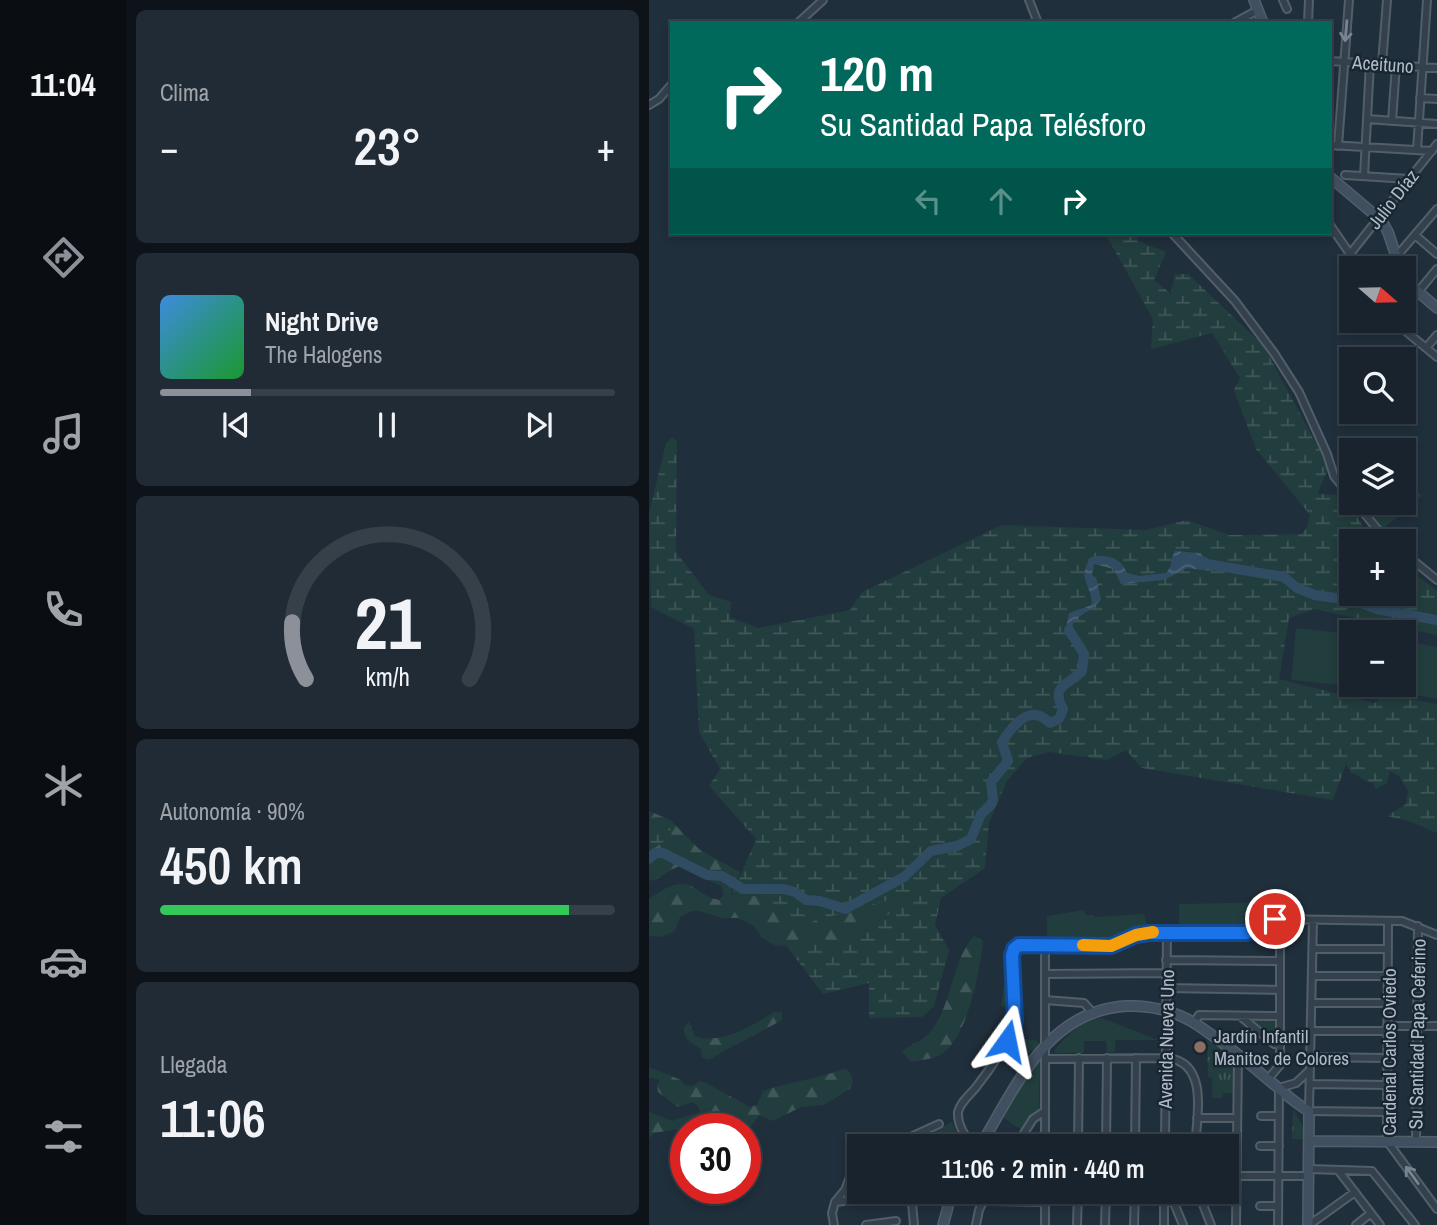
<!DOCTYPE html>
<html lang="es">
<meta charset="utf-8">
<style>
body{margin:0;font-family:"Archivo Narrow",sans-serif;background:#212b35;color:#f1f3f6;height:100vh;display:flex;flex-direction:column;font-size:26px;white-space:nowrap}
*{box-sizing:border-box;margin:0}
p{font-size:23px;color:#9fa4aa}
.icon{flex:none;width:38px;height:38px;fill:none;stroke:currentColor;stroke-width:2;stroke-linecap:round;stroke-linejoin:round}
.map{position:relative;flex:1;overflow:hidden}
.drawer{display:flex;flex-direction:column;gap:10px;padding:10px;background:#0d1319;width:523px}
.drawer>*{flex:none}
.top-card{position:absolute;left:21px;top:21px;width:662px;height:214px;border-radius:0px;box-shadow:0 4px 10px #0003,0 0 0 2px #364049;background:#00695c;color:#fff;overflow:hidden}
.needle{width:46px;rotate:110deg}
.fabs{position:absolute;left:690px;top:256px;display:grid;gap:14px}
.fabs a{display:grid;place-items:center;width:77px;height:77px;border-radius:0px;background:#18232d;box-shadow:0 4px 10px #0003,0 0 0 2px #364049;font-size:35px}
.speed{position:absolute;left:21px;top:1113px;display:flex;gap:14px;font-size:35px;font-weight:700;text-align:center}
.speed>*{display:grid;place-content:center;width:91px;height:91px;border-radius:50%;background:#18232d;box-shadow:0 4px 10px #0003,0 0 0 2px #364049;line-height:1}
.speed .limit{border:10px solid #d22;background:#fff;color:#111}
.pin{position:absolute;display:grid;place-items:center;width:60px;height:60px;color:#fff;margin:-30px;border:4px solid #fff;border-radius:50%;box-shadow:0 2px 7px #0007}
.me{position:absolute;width:77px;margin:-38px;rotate:12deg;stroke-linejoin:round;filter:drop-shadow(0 0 5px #0008)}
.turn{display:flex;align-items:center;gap:24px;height:147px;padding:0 35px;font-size:32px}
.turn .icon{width:91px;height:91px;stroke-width:2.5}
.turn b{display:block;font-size:49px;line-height:60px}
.lanes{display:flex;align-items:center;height:66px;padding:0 35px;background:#0003;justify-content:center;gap:35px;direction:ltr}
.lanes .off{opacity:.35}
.big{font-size:52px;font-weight:600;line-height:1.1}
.drawer .widget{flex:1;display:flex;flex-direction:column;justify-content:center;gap:10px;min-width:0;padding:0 24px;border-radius:10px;background:#212b35}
.drawer .dial{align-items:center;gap:0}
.dial svg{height:182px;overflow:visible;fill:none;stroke:#364049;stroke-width:7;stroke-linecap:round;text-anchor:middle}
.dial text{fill:#f1f3f6;stroke:none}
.song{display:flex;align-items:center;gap:21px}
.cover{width:84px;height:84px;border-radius:10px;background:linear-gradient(135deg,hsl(210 70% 55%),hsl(130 70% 35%))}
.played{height:7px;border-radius:4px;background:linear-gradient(90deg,#8c9099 20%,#364049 20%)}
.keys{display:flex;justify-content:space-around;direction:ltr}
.heat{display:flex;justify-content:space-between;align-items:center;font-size:38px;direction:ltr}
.charge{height:10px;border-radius:5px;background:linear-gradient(90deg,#34c759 90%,#364049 0)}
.trip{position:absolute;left:198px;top:1134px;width:392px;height:70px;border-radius:0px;background:#18232d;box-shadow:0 4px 10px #0003,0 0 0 2px #364049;font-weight:600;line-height:70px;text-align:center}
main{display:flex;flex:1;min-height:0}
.dock{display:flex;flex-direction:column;width:126px;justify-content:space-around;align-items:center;background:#0a0e12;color:#9fa4aa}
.dock .icon{width:49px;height:49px}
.dock .on{color:#8c9099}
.dock b{font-size:32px;color:#f1f3f6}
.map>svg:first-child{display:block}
</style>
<main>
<nav class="dock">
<b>11:04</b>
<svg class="icon on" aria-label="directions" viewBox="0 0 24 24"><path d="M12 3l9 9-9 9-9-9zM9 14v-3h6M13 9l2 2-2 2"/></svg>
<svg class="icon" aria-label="music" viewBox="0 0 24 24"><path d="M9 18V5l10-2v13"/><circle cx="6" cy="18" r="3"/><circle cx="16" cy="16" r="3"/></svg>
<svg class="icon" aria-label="phone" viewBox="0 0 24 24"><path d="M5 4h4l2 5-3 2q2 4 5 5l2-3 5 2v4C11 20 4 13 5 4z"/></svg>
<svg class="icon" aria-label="climate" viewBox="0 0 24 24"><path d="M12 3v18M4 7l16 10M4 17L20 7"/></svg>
<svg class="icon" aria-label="car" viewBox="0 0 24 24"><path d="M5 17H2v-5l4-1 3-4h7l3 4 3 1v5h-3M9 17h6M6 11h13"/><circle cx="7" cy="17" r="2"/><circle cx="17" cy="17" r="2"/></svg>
<svg class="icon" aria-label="filters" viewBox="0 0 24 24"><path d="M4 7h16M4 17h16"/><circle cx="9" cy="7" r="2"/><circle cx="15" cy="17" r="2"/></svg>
</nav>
<section class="drawer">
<div class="widget"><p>Clima</p>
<div class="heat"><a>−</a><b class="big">23°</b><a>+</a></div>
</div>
<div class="widget">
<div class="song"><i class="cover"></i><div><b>Night Drive</b><p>The Halogens</p></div></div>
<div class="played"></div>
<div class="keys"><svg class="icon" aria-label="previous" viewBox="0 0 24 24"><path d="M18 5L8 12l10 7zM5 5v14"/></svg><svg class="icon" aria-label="pause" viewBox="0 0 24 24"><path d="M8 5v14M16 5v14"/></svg><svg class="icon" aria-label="next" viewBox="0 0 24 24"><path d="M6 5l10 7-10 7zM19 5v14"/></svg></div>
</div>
<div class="widget dial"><svg viewBox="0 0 100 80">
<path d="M14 69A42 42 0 1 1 86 69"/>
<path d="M14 69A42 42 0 0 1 8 44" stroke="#8c9099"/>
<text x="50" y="56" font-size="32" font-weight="700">21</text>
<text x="50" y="72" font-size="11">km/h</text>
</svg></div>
<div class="widget"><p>Autonomía · 90%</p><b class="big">450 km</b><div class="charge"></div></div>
<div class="widget"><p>Llegada</p><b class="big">11:06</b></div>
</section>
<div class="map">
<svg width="788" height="1225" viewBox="0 0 788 1225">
<defs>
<pattern id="grass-tufts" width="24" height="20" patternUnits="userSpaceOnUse" patternTransform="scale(1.75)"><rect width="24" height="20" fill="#223d3d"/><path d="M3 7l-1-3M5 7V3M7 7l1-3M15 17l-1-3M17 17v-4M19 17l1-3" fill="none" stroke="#405758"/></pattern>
<pattern id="forest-firs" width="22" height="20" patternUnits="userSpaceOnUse" patternTransform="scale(1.75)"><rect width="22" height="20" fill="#223d3d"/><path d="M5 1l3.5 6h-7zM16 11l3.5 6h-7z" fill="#405758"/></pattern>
<pattern id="wetland-marsh" width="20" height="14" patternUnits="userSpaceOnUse" patternTransform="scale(1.75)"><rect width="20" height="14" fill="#223d3d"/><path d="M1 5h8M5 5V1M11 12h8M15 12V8" fill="none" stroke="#405758"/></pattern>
<pattern id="water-waves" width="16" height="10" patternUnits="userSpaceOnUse" patternTransform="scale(1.75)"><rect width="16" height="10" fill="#304c63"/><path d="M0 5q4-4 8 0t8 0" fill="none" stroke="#4b6478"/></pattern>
</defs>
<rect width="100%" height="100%" fill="#202f3c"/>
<path fill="url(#grass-tufts)" d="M558,1038l26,18v37h-10l-1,5h-10v-20l-4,-2z
M644,1109l10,18 1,12h-12z"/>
<path fill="url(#forest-firs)" d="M0,811l21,9 30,30 40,22 -9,23 30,1 33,31 101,-30 -1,14 -45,29 -73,6 -14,-8 -8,-12 -16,-8h-16l-22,-7h-8l-12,6 -5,14 -14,6 -12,-1v-37c11,-8 29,-21 44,-12 11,6 12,10 26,13l5,-6 -3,-8 -41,-20c-12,4 -19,13 -31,15z
M325,936l9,5c-3,30 -15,94 -40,112 -8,6 -22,7 -32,9l-9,-11c8,-6 22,-11 28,-19 23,-28 21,-70 44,-96z
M125,1012h8v8c-24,14 -50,25 -73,40l-7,-3 -1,-8c-10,-6 -17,-9 -17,-22l5,-5 6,14c24,10 59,-11 79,-24z
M0,1067l32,13 4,5 8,1 6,-5 7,2 44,24 7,-2 6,-14c28,-10 56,-12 83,-23 6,7 8,11 5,20l-27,17 -23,2 -28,14 -14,-6 -10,14h-19l-7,-9 -8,-2 -22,9 -39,6 -5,5v-26l23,9 28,-9 -2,-6 -6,-4 -14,5 -20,-15 -1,-7 3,-5 -11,-3z"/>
<path fill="url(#wetland-marsh)" d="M456,233h36l-5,7 30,12 -12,28 17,14 4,-20h13l75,71 66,122 -12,27 28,1 26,46h-20v52h52v-28l34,26v44l-123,-26 -25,9 -10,61 96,24 9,-9 53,10v129l-28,-12 -22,-5 19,-12 2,-13 -9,-15 -9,-5 -3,12 -11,6 -3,-6c-9,-1 -13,-8 -22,-10l-5,-9 -13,36 -191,-32 -16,-18 -19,10 -58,-8 -22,6 -20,23 -18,42 -4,45 -44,30 -6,27 14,25 -15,56 -12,11 -53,1v-35l-46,11 -38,-50 64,-4 45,-29 1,-13 -101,29 -33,-31 -29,-1 24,-56 -47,-53 11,-17 -21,-37 -5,-103 -43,-22 -2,-94 17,-70 6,-5 5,3 -1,111 33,43 22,7 -1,15 28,11 92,-18 12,-18 140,-67 143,5 42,-10 42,15 72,-1 5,-5 4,-14 -54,-66 -22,-59 6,-12 -28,-45 -61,16 2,-30z
M0,817l22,5 -1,15 -21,15z"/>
<path fill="#223d3d" d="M702,459v30l-15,-18z
M754,473l19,23 -39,33 -22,-27h42z
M647,628l55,6v50h21v4l-81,-8z
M754,641l34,6v52l-57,-11 1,-4h22z
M629,902v13l-12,2 -17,11 -70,-1v-23z
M435,910l2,5h8l1,2 49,-3 4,15 -37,11 -64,-1v-23z
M359,954l3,55 -10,-3z
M453,1018l56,22h-43v12l-8,1 -1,-12h-22v12h-30c2,-9 27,-30 37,-34 1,0 10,-1 11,-1z
M626,1020l2,3v16l-24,-15 1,-3z
M367,1037l22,4 1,5 -12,8 -8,16 -17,-12z
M391,1058l-1,52 -8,5 -9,15 -20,-13z
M303,1122l5,10 -7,14h-47z"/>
<path fill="url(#water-waves)" d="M526,551l23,2 20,11 -1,6 -5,1 -25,-3 -23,12 -43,4 -7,-15 -20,-5 -2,11 4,3 5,21c-8,13 -25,14 -30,30l4,8 -4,2 -5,-10 3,-16 20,-7 3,-3c-2,-21 -15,-25 -1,-46 15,-3 30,0 36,16l12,3 27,-3c7,-7 4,-14 9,-22z"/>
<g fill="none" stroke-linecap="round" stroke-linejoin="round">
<path stroke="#304c63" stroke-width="10" d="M558,564l77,13 13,11 18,7 41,6 21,8 60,11
M0,859l6,-6h8l44,22 15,1 21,13h41l11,3 11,8 14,1 25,8 59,-32 27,-26 26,-5 14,-7 10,-25 9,-8 3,-6 -2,-18 17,-21 -6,-19c7,-11 22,-33 38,-26 3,1 6,4 10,7l9,-4 4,-10c-13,-24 5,-23 19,-38l2,-17 -15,-24"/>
<defs>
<path id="street" d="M380,0l9,23
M634,0l4,9
M149,23l25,-23
M585,23l24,-13
M659,23l1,-23
M681,61l107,7
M733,64l5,-64
M771,98l17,1
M0,105l10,-6 13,-15
M718,119l70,5
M743,121l4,-56
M681,145l102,6
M689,146l11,-146
M768,150l10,-150
M696,175l64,4
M715,176l6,-113
M681,225l20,29 6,14
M523,233l63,68 39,52 25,39 28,62 7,22 17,21
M766,235l22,19
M701,254l87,-110
M747,257l41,-48
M769,292l19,-23
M743,320l45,37
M777,348l11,-13
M706,502l32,39
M754,552l34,28
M664,920l-4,191 78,1
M739,921l-1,220 50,68
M664,949h75
M517,960l114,1
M396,974l121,-1
M663,976h76
M517,988l114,2
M396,1000l39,3 9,10
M663,1003h76
M591,1016l34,28 6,1
M545,1023l5,-8 81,1
M738,1026h50
M662,1031h76
M661,1057l77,1
M396,1059l123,-1c41,5 29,59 27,88
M619,1079l12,-14v-146
M661,1084l77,1
M612,1116h18
M548,1118h40
M767,1142l2,-216
M252,1146l3,-6 35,-16
M325,1146c-8,-8 -17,-21 -16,-34 2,-10 13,-18 19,-26 11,-14 36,-49 38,-66l-3,-64 2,-7 5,-4 92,1 25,-11 13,-3 97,1 17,-10 12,-4 127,2 35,14
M367,1146l17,-27 12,-8
M396,1146v-202
M429,1146l1,-88
M457,1146l1,-88
M486,1146l1,-88
M516,1146l2,-214
M546,1146h16
M611,1146h19
M660,1169l63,2 43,54
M689,1170l42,55
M578,1176h82
M262,1192l3,33
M549,1192l13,33
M335,1199l9,2 52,1
M515,1199l10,4 9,22
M186,1202l53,-6
M611,1206h18
M185,1225l-2,-12 3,-11 10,-12 8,-21 6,-8
M217,1225l30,-4
M327,1225l3,-15 9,-18
M396,1225v-33
M428,1225l1,-33
M456,1225l1,-33
M485,1225l1,-33
M515,1225v-33
M587,1225l2,-169
M629,1225l1,-137 17,-5 14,-13
M660,1225l46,-33
M707,1225l15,-12"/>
<path id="secondary" d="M605,0l9,23
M681,177l52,44 6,11 12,36
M754,279l34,29
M660,1141l128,1
M331,1146c36,-59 67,-136 147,-140 25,-1 51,6 72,20 25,17 49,36 72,56 13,10 23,21 38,29l-1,114
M294,1225l9,-33"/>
</defs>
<use href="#street" stroke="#515f6a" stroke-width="10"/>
<use href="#secondary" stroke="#515f6a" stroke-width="12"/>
<use href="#street" stroke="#34414c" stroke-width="6"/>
<use href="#secondary" stroke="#415060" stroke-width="9"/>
</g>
<defs><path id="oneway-shaft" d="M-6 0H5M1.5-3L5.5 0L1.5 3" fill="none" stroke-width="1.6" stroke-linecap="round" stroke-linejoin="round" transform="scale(1.75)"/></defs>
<g stroke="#778590">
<use href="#oneway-shaft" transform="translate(697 31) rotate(95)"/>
<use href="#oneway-shaft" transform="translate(763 1175) rotate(-126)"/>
</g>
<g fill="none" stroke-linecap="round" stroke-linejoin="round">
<defs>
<path id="route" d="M358,1041l6,-11 2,-10 -3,-64 2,-7 5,-4 92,1 25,-11 13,-2h97l17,-10 12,-4"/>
</defs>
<use href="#route" stroke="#114b97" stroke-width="18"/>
<use href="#route" stroke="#1a73e8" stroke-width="12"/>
<path stroke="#f59e0b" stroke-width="12" d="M434,945l28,1 25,-11 17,-3"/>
</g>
<circle fill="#8d6e63" stroke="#192631" stroke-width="2.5" cx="551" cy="1047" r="7"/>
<g text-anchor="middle" stroke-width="5" stroke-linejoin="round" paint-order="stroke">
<g font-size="19" fill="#aebcc8" stroke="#192631">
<text transform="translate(734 64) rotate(4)" y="7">Aceituno</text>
<text transform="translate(744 199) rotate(-52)" y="7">Julio Díaz</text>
<text transform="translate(768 1034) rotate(-89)" y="7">Su Santidad Papa Ceferino</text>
<text transform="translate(517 1039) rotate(-89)" y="7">Avenida Nueva Uno</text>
<text transform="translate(740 1052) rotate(-90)" y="7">Cardenal Carlos Oviedo</text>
</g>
<g font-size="19" fill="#aebcc8" stroke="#192631" text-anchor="start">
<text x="565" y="1043">Jardín Infantil<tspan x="565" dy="22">Manitos de Colores</tspan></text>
</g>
</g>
</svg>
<div class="fabs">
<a><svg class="needle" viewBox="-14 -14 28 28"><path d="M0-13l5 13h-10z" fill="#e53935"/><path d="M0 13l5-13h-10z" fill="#9fa4aa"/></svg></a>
<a><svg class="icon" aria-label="search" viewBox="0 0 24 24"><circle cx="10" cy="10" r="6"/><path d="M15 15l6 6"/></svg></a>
<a><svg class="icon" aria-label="layers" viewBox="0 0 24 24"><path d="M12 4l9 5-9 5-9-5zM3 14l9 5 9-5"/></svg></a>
<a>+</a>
<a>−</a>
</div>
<div class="speed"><div class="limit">30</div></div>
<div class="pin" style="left:626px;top:919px;background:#d93025"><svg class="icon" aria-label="arrive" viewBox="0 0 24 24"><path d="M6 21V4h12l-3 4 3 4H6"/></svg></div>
<svg class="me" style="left:358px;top:1041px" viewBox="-20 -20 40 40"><path d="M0-17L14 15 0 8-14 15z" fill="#1a73e8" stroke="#fff" stroke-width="4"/></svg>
<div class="trip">11:06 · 2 min · 440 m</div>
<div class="top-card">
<div class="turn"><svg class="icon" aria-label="right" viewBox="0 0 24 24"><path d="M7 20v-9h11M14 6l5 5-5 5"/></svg><div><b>120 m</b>Su Santidad Papa Telésforo</div></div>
<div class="lanes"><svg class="icon off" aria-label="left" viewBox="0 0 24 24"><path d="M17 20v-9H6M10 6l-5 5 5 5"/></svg><svg class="icon off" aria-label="ahead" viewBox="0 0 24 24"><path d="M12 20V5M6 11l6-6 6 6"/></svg><svg class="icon" aria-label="right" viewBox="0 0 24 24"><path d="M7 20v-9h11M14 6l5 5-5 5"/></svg></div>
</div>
</div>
</main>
